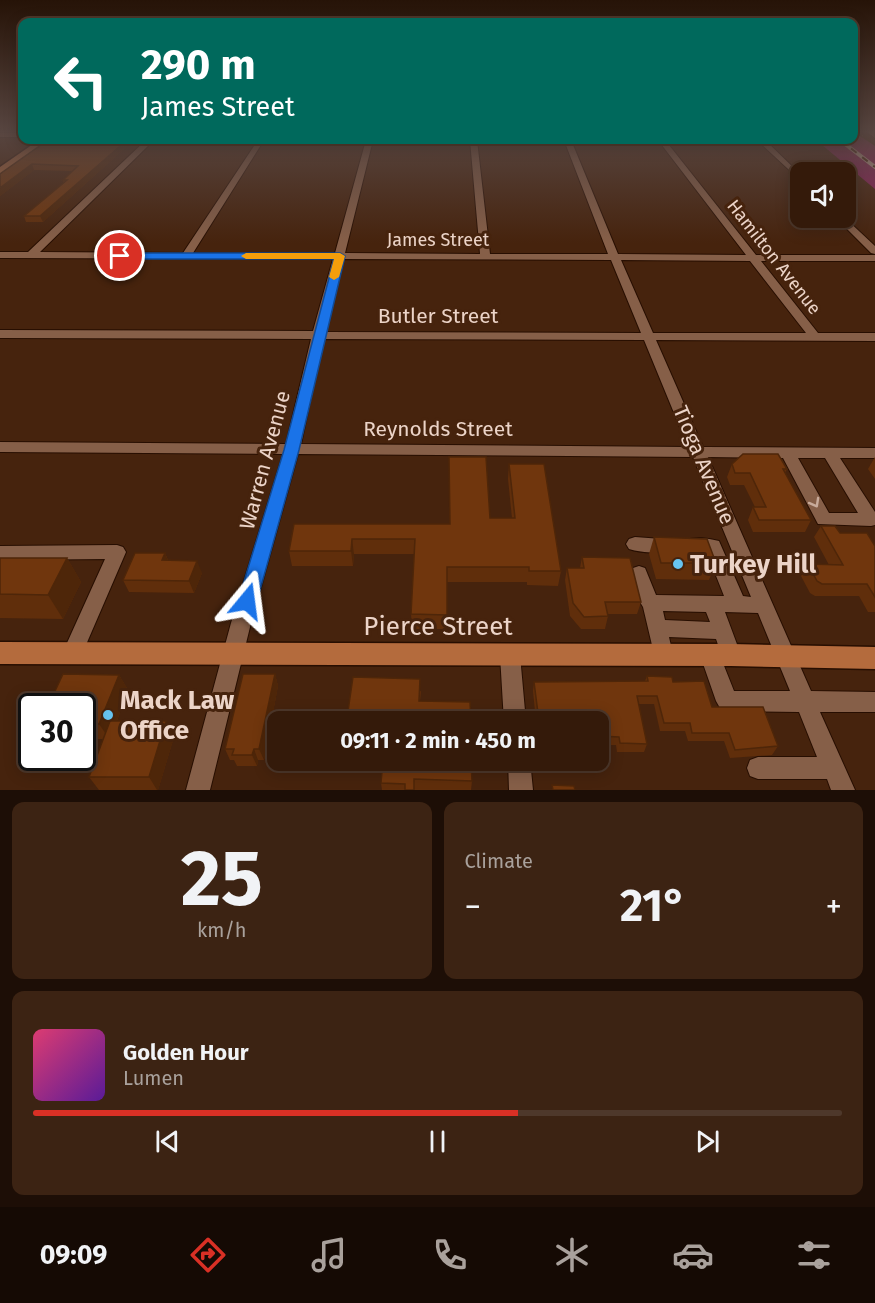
<!DOCTYPE html>
<meta charset="utf-8">
<style>
body{margin:0;font-family:"Fira Sans",sans-serif;background:#3c2313;color:#f1f3f6;height:100vh;display:flex;flex-direction:column;font-size:22px;white-space:nowrap}
*{box-sizing:border-box;margin:0}
p{font-size:20px;color:#a9a19c}
.icon{flex:none;width:33px;height:33px;fill:none;stroke:currentColor;stroke-width:2;stroke-linecap:round;stroke-linejoin:round}
.map{position:relative;height:790px;overflow:hidden}
.details{display:flex;flex-direction:column;gap:12px;padding:12px;background:#1d0e06;flex:1}
.details>*{flex:none}
.hud{position:absolute;left:18px;top:18px;width:840px;height:126px;border-radius:12px;box-shadow:0 3px 15px #0003,0 0 0 2px #4e382b;background:#00695c;color:#fff;overflow:hidden}
.controls{position:absolute;left:790px;top:162px;display:grid;gap:12px}
.controls a{display:grid;place-items:center;width:66px;height:66px;border-radius:12px;background:#341a0a;box-shadow:0 3px 15px #0003,0 0 0 2px #4e382b;font-size:30px}
.speed{position:absolute;left:18px;top:693px;display:flex;gap:12px;font-size:30px;font-weight:700;text-align:center}
.speed>*{display:grid;place-content:center;width:78px;height:78px;border-radius:50%;background:#341a0a;box-shadow:0 3px 15px #0003,0 0 0 2px #4e382b;line-height:1}
.speed .limit{border:3px solid #111;border-radius:9px;background:#fff;color:#111}
.pin{position:absolute;display:grid;place-items:center;width:51px;height:51px;color:#fff;margin:-26px;border:3px solid #fff;border-radius:50%;box-shadow:0 2px 6px #0007}
.me{position:absolute;width:66px;margin:-33px;rotate:16deg;stroke-linejoin:round;filter:drop-shadow(0 0 4px #0008)}
.turn{display:flex;align-items:center;gap:21px;height:126px;padding:0 24px;font-size:27px}
.turn .icon{width:78px;height:78px;stroke-width:2.5}
.turn b{display:block;font-size:42px;line-height:51px}
.big{font-size:45px;font-weight:700;line-height:1.1}
.details .widget{flex:1;display:flex;flex-direction:column;justify-content:center;gap:9px;min-width:0;padding:0 21px;border-radius:12px;background:#3c2313}
.details .dial{align-items:center;gap:0}
.dial b{font-size:78px;line-height:1}
.song{display:flex;align-items:center;gap:18px}
.cover{width:72px;height:72px;border-radius:9px;background:linear-gradient(135deg,hsl(340 70% 55%),hsl(270 70% 35%))}
.played{height:6px;border-radius:3px;background:linear-gradient(90deg,#d93025 60%,#4e382b 60%)}
.keys{display:flex;justify-content:space-around;direction:ltr}
.heat{display:flex;justify-content:space-between;align-items:center;font-size:33px;direction:ltr}
.details .tiles{flex:1;display:grid;gap:12px;grid-template-columns:1fr 1fr}
.widget:last-child{grid-column:span 2}
.trip{position:absolute;left:267px;top:711px;width:342px;height:60px;border-radius:12px;background:#341a0a;box-shadow:0 3px 15px #0003,0 0 0 2px #4e382b;font-weight:700;line-height:60px;text-align:center}
.dock{display:flex;height:96px;justify-content:space-around;align-items:center;background:#150a04;color:#a9a19c}
.dock .icon{width:42px;height:42px}
.dock .current{color:#d93025}
.dock b{font-size:27px;color:#f1f3f6}
.map>svg:first-child{display:block}
</style>
<div class="map">
<svg width="875" height="790" viewBox="0 0 875 790">
<rect width="100%" height="100%" fill="#46230d"/>
<path fill="#922061" d="M854,132l21,14v43l-59,-49h38z"/>
<g fill="none" stroke-linecap="round" stroke-linejoin="round">
<defs>
<path id="minor" d="M867,132h7l1,6z
M0,133h22v4h-22z
M146,140h8l-114,112 143,1 75,-113h6l-71,113h142l31,-113h7l-28,113 135,1 -10,-114h7l13,114h118l-44,-114h7l47,114 128,1 -88,-115h7l91,115h119v6h-114l57,72h57v8l-219,-1 47,107 172,1v10h-35l35,54v13l-4,1 -53,-2 -35,-66 -75,-1 103,234 64,1v20h-55l35,78h-24l-4,-11h-69l-8,-3 -3,-8 3,-8 8,-3h59l-18,-45 -72,-1 -7,-3 -4,-7 -16,-46 3,-7 7,-2 7,2 17,43h56l-32,-78 -33,-1 16,43 -3,7 -7,2 -7,-2 -8,-23 -47,-2 4,18 -3,7 -7,2 -7,-2 -13,-55 -6,-10 -7,-24 3,-5 6,-2 6,2 11,27 68,1 -17,-43 -22,-3 -3,-5 3,-5c10,-3 24,-2 34,1l24,55 8,1 -58,-140 -395,-3 -47,169 -41,167h-24l45,-167 52,-169 -283,-2v-10l286,2 25,-105 -311,-1v-8l313,1 20,-72 -333,-1v-6h28zM343,259l268,1 30,73 -316,-1zM621,260l129,1 56,72h-153zM323,339l321,1 44,107 -387,-3zM798,458h27l33,55h-29zM663,611l43,1 4,10 -45,-2z
M757,140h8l36,35v6z
M836,218h9l30,28v8l-4,-1z
M635,537l40,3 3,5 -3,5c-12,4 -34,3 -46,-1l-3,-5 3,-5z
M117,545l6,2 3,5 -47,109 -7,2 -7,-2 -3,-7 43,-95 -105,1v-14z
M510,646l7,2 3,7 6,67h-22l-4,-67 3,-7z
M508,760h22l3,30h-24z"/>
<path id="major" d="M39,140h9l-48,34v-7z
M0,642l731,2 144,3v22l-144,-3 -731,-2z"/>
</defs>
<use href="#minor" stroke="#270e01" stroke-width="2"/>
<use href="#major" stroke="#270e01" stroke-width="3"/>
<path stroke="#896a58" stroke-width="1.5" stroke-dasharray="1 2" stroke-linecap="butt" d="M857,132l6,4"/>
<use href="#minor" fill="#865f48" fill-rule="evenodd"/>
<use href="#major" fill="#b46b3d" fill-rule="evenodd"/>
<defs>
<path id="rail" d="M840,140l35,27"/>
</defs>
<use href="#rail" stroke="#d3b9ac" stroke-width="4"/>
<use href="#rail" stroke="#46230d" stroke-width="2" stroke-dasharray="7" stroke-linecap="butt"/>
</g>
<path fill="#602e0b" d="M48,140h86l-91,82h-17l-2,-6 40,-33 -1,-3 9,-9 -38,-1 -34,26v-22z
M449,457l41,61h22l-4,-39 1,-15 52,107 -3,15 -31,-1v-3h-80v47h-35l-1,-15 3,-60h-60l-1,12h-61l-3,-15 5,-27h156z
M875,457v22l-7,-10z
M732,464l55,5 -2,4 26,47 -6,12h-52l-5,-12 5,-13h2l-11,-22h-14l-3,-8z
M821,526l54,20v66h-7l-9,-16h-44l-5,-3 -9,-17 7,-12 21,1 -15,-28z
M654,537l62,26 -7,17 -53,-1 -7,-25z
M165,553l3,7 34,13 -8,20 -65,-1 -6,-12z
M582,557l59,45 -4,12h-29v2l-3,13h-24l-11,-13 -5,-36 2,-12h13z
M0,558h67l14,24 -18,37 -63,-1z
M275,674l3,12 -14,74h-6l-1,6h-20l-3,-6h-4l-5,-11z
M119,675l9,15 -11,31 57,16 -16,53h-59l-10,-13 14,-38h-21v-33z
M647,676l26,6 39,25 66,39 -6,9 -42,3 -6,-17h-36l-3,-10h-25l-6,-27h-15l8,40 -3,8h-27l-1,-7h-18v-23h-62l-3,-31 1,-9 111,-1z
M421,691l-1,10 51,21h-123l-1,-4z
M383,760l89,21 -1,9h-89l-1,-7z"/>
<path fill="#4e2609" d="M127,140h7l-91,82 -3,-6z
M32,164l2,6 -34,26v-8z
M352,539l2,15 -1,12 -2,-15z
M165,553l5,13 -8,-6z
M67,558l14,24 -18,37 -15,-24z
M197,561l5,12 -8,20 -5,-12z
M275,674l3,12 -14,74 -5,-11z
M119,675l9,15 -18,50 -11,-16z
M166,721l8,16 -16,53h-1l-8,-13z
M254,749l4,11 -1,6 -5,-11z"/>
<path fill="#70360d" stroke="#4e2609" stroke-width="1.5" d="M48,140h79l-87,76h-16l43,-36h-4l15,-14 -46,-2 -32,24v-14z
M743,454h35l9,15h-4l28,51h-52l-6,-13h13l-16,-34h-15l-3,-9z
M449,457h37l4,61h25l-6,-54h35l17,107h-32v-4h-82v48l-36,-1 4,-75h-63l-1,12h-62l5,-27h156z
M821,526h14l5,7h27l8,13v51l-8,-13h-45l-5,-3 -9,-17 35,1z
M654,537l53,2 9,24h-55z
M135,553h30l-3,7 35,1 -8,20 -66,-1z
M582,557l48,1 11,44h-36l3,14 -24,1 -11,-14 -6,-35h17z
M0,558h67l-19,37 -48,-1z
M63,674l56,1 -20,49h-17v-18h-34z
M243,674h32l-16,75h-5l-2,6h-20l2,-6h-9z
M647,676l25,1 1,5 31,-1 8,26h51l15,39 -43,4 -6,-17h-37l-2,-10h-26l-7,-27h-20l10,48 -27,-1 -1,-6 -21,-1v-14l-59,-1 -5,-39 114,-1z
M353,677l67,2 -1,22 51,1 1,20h-84v-3l-40,-1z
M110,721h56l-17,56h-60z
M383,760h88l1,21 -58,-2v11h-9v-6l-24,-1z
M552,785l22,1 1,4h-22z"/>
<defs><path id="oneway-chevron" d="M-2-3.5L2.5 0L-2 3.5" fill="none" stroke-width="1.6" stroke-linecap="round" stroke-linejoin="round" transform="scale(1.5)"/></defs>
<use stroke="#c8ab9b" href="#oneway-chevron" transform="translate(815 503) rotate(61)"/>
<linearGradient id="sky" x2="0" y2="1"><stop stop-color="#261307"/><stop offset="0.54" stop-color="#574540"/><stop offset="1" stop-color="#574540" stop-opacity="0"/></linearGradient>
<rect width="875" height="243" fill="url(#sky)"/>
<path fill="#1a73e8" stroke="#114b97" stroke-width="1.5" d="M340,253l5,3 -46,194 -42,151 -3,6 -7,2 -6,-2 -3,-6 46,-151 50,-191h-214l-5,-3 5,-3z"/>
<path fill="#f59e0b" d="M340,253l5,3 -6,21 -5,3 -5,-3 5,-18h-88l-5,-3 5,-3z"/>
<g fill="#67c4f0" stroke="#46230d" stroke-width="2">
<circle cx="678" cy="564" r="6"/>
<circle cx="108" cy="715" r="6"/>
</g>
<g text-anchor="middle" stroke-width="6" stroke-linejoin="round" paint-order="stroke">
<g font-size="18" fill="#ecd4c8" stroke="#46230d">
<text x="438" y="246">James Street</text>
<text transform="translate(774 257) rotate(52)" y="6">Hamilton Avenue</text>
</g>
<g font-size="21" fill="#ecd4c8" stroke="#46230d">
<text x="438" y="323">Butler Street</text>
<text x="438" y="436">Reynolds Street</text>
<text transform="translate(265 460) rotate(-75)" y="7">Warren Avenue</text>
<text transform="translate(704 465) rotate(67)" y="7">Tioga Avenue</text>
</g>
<g font-size="26" font-weight="bold" fill="#ecd4c8" stroke="#46230d" text-anchor="start">
<text x="690" y="573">Turkey Hill</text>
<text x="120" y="709">Mack Law<tspan x="120" dy="30">Office</tspan></text>
</g>
<g font-size="26" fill="#ecd4c8" stroke="#46230d">
<text x="438" y="635">Pierce Street</text>
</g>
</g>
</svg>
<div class="controls">
<a><svg class="icon" aria-label="sound" viewBox="0 0 24 24"><path d="M4 9h4l5-4v14l-5-4H4zM17 9q2 3 0 6"/></svg></a>
</div>
<div class="speed"><div class="limit">30</div></div>
<div class="pin" style="left:120px;top:256px;background:#d93025"><svg class="icon" aria-label="arrive" viewBox="0 0 24 24"><path d="M6 21V4h12l-3 4 3 4H6"/></svg></div>
<svg class="me" style="left:247px;top:601px" viewBox="-20 -20 40 40"><path d="M0-17L14 15 0 8-14 15z" fill="#1a73e8" stroke="#fff" stroke-width="4"/></svg>
<div class="trip">09:11 · 2 min · 450 m</div>
<div class="hud">
<div class="turn"><svg class="icon" aria-label="left" viewBox="0 0 24 24"><path d="M17 20v-9H6M10 6l-5 5 5 5"/></svg><div><b>290 m</b>James Street</div></div>
</div>
</div>
<section class="details">
<div class="tiles">
<div class="widget dial"><b>25</b><p>km/h</p></div>
<div class="widget"><p>Climate</p>
<div class="heat"><a>−</a><b class="big">21°</b><a>+</a></div>
</div>
<div class="widget">
<div class="song"><i class="cover"></i><div><b>Golden Hour</b><p>Lumen</p></div></div>
<div class="played"></div>
<div class="keys"><svg class="icon" aria-label="previous" viewBox="0 0 24 24"><path d="M18 5L8 12l10 7zM5 5v14"/></svg><svg class="icon" aria-label="pause" viewBox="0 0 24 24"><path d="M8 5v14M16 5v14"/></svg><svg class="icon" aria-label="next" viewBox="0 0 24 24"><path d="M6 5l10 7-10 7zM19 5v14"/></svg></div>
</div>
</div>
</section>
<nav class="dock">
<b>09:09</b>
<svg class="icon current" aria-label="directions" viewBox="0 0 24 24"><path d="M12 3l9 9-9 9-9-9zM9 14v-3h6M13 9l2 2-2 2"/></svg>
<svg class="icon" aria-label="music" viewBox="0 0 24 24"><path d="M9 18V5l10-2v13"/><circle cx="6" cy="18" r="3"/><circle cx="16" cy="16" r="3"/></svg>
<svg class="icon" aria-label="phone" viewBox="0 0 24 24"><path d="M5 4h4l2 5-3 2q2 4 5 5l2-3 5 2v4C11 20 4 13 5 4z"/></svg>
<svg class="icon" aria-label="climate" viewBox="0 0 24 24"><path d="M12 3v18M4 7l16 10M4 17L20 7"/></svg>
<svg class="icon" aria-label="car" viewBox="0 0 24 24"><path d="M5 17H2v-5l4-1 3-4h7l3 4 3 1v5h-3M9 17h6M6 11h13"/><circle cx="7" cy="17" r="2"/><circle cx="17" cy="17" r="2"/></svg>
<svg class="icon" aria-label="filters" viewBox="0 0 24 24"><path d="M4 7h16M4 17h16"/><circle cx="9" cy="7" r="2"/><circle cx="15" cy="17" r="2"/></svg>
</nav>
